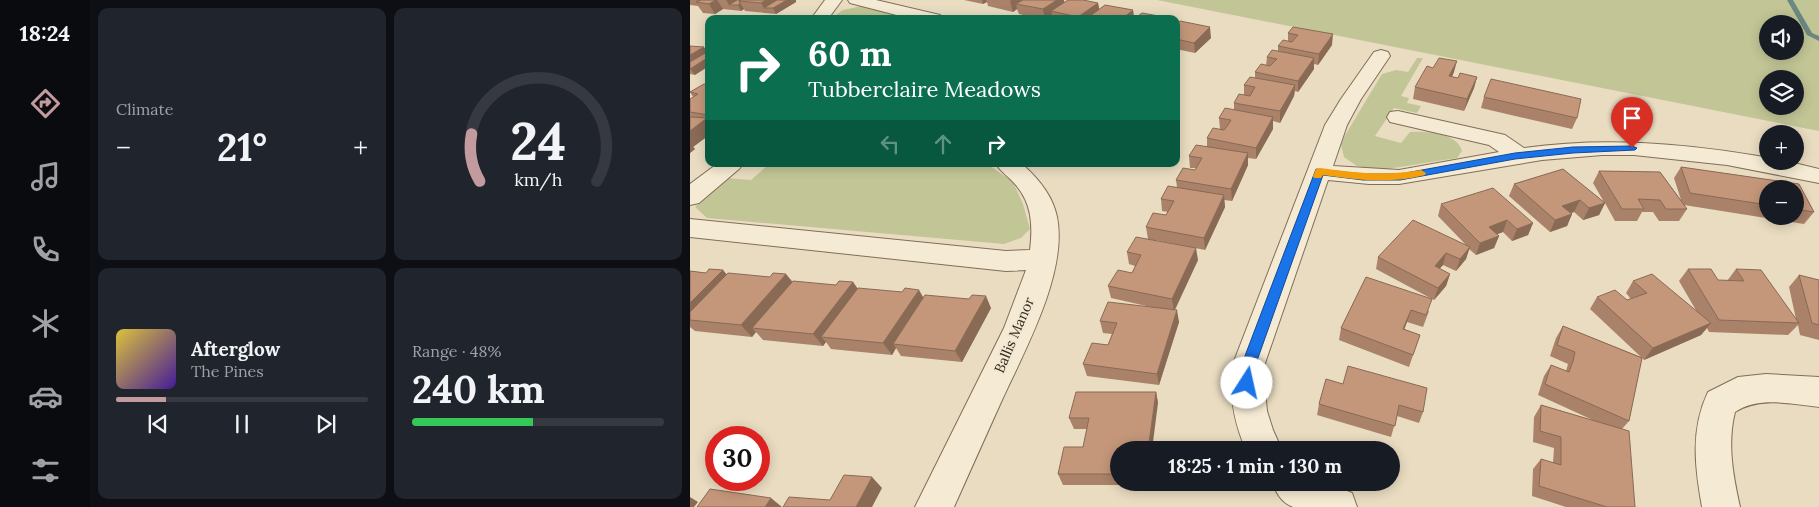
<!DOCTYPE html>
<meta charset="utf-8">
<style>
body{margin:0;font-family:Lora,serif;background:#20242c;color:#f1f3f6;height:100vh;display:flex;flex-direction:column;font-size:19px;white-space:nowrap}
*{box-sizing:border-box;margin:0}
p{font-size:16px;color:#9ea1a6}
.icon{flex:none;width:28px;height:28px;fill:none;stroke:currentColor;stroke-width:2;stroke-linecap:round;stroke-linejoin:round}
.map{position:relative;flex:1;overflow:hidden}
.panel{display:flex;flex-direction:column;gap:8px;padding:8px;background:#0d0f14;width:600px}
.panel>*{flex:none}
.guide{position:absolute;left:15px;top:15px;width:475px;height:152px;border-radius:10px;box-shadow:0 2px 12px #0003;background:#0b6e4f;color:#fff;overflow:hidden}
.controls{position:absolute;left:1069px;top:15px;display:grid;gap:10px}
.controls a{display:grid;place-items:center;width:45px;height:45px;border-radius:50%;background:#171b24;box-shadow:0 2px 12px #0003;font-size:25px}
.speed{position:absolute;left:15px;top:426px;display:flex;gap:10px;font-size:25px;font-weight:700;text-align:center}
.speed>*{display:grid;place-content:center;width:65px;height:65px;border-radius:50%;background:#171b24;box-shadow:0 2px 12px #0003;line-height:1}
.speed .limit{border:8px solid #d22;background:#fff;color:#111}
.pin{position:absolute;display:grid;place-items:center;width:42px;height:42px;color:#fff;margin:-51px -21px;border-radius:50% 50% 50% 0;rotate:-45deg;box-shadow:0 0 5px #0007}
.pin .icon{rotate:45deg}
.me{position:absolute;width:55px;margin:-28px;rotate:10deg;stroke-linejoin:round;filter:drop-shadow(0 0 4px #0008)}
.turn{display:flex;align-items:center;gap:18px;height:105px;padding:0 20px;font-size:22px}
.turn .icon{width:65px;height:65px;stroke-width:2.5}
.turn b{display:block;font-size:35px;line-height:42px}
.lanes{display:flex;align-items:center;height:48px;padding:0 20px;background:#0003;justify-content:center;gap:25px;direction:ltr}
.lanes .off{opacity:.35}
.big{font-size:38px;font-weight:700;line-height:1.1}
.panel .tile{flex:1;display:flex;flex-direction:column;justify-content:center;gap:8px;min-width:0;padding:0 18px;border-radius:10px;background:#20242c}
.panel .dial{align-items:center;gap:0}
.dial svg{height:130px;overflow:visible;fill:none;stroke:#363941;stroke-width:7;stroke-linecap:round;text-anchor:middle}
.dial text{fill:#f1f3f6;stroke:none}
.song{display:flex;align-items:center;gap:15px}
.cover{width:60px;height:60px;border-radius:8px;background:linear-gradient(135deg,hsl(50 70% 55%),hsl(260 70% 35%))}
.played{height:5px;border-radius:2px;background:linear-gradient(90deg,#c39b9e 20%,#363941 20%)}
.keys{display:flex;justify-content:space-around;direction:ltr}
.heat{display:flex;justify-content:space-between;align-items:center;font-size:28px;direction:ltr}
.charge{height:8px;border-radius:4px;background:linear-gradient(90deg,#34c759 48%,#363941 0)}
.panel .tiles{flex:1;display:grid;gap:8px;grid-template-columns:repeat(2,1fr)}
.trip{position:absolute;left:420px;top:441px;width:290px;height:50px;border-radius:25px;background:#171b24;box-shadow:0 2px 12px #0003;font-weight:700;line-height:50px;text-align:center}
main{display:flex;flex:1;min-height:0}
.tab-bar{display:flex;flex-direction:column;width:90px;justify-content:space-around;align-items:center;background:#090b0e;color:#9ea1a6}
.tab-bar .icon{width:35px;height:35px}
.tab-bar .selected{color:#c39b9e}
.tab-bar b{font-size:22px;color:#f1f3f6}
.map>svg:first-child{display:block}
</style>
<main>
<nav class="tab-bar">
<b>18:24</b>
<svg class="icon selected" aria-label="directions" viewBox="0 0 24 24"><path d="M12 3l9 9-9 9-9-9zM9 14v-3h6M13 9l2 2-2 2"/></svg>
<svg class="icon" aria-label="music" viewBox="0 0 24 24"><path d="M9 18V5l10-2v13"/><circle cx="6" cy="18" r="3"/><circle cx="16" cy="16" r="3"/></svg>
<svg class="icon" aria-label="phone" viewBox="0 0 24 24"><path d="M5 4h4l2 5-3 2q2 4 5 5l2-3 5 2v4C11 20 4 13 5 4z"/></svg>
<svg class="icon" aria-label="climate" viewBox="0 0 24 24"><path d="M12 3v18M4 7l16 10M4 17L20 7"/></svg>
<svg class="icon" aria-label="car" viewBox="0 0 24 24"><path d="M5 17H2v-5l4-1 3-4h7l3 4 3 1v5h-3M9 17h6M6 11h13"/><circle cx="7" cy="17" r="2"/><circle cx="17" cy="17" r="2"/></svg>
<svg class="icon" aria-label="filters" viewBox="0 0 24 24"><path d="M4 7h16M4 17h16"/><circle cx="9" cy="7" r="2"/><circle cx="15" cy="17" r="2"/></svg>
</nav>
<section class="panel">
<div class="tiles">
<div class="tile"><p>Climate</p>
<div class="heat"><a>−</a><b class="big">21°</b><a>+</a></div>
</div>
<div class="tile dial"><svg viewBox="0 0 100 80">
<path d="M14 69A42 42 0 1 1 86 69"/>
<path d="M14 69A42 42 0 0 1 9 40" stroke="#c39b9e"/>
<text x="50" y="56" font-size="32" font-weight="700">24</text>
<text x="50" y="72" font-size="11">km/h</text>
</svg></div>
<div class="tile">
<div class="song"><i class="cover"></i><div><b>Afterglow</b><p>The Pines</p></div></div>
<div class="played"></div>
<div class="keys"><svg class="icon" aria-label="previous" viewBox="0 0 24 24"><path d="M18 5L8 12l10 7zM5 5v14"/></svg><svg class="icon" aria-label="pause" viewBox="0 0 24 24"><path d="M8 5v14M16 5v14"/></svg><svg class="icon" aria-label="next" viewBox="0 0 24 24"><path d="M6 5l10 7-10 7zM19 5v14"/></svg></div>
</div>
<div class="tile"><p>Range · 48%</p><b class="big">240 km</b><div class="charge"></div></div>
</div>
</section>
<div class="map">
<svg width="1129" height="507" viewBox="0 0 1129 507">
<rect width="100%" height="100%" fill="#e9dcc1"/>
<path fill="#c2c696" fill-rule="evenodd" d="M467,0h662v131l-586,-116zM1078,24h27v27h-27zM1078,79h27v27h-27z
M172,6l54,13h-86l13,-9z
M727,58h6l-22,38 8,2 -2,5 14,3 -4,7 -23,-5 -19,28 26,7 9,-11c15,-1 48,1 52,19l-5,7 -76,12 -24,-4 -13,-9 -3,-12 3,-8 38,-63 14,-4 12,2z
M79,164h218l26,18 10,22 7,25 -9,9 -17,6 -297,-26 -12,-11 31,-29 25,2z"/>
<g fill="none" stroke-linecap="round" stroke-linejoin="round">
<path fill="#6c8981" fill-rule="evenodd" d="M1097,0h6l19,33 7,3v5l-12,-6z"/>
<defs>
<path id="minor" d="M135,0h17l-14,19h-17z
M158,0h28l64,15 2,4h-30l-62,-16z
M691,50l7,2 2,4 -29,43 -14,26 -14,41 66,4 100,-18 -10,-7 -99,-23 -3,-5 3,-5 8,-1 107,24 19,13c79,-11 156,-5 234,8l10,2v3h18l33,8v14l-92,-18 -93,-10h-32l-60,5 -143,24h-30l-41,-4 -65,189 4,42 6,19 9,20h-36c-12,-27 -16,-52 -15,-81l94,-244 16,-26 33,-47z
M27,164h26l-4,5 -40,34 -9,2v-21z
M306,164h26c16,14 31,32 35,53 11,55 -32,133 -55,183 -16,35 -32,71 -48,107h-39l89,-179 22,-58 -20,1 -316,-34v-18l316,32 24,-1c3,-25 2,-47 -15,-66 -6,-7 -14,-12 -19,-20z
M1076,374l53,3v30c-27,-3 -60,-11 -84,5 -8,32 -2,63 5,95h-38c-7,-39 -12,-77 6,-115l30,-15z
M582,482h53l27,11 5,14h-64c-12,-5 -16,-13 -21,-25z"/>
</defs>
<use href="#minor" stroke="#816e5a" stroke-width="2"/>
<use href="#minor" fill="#f5ead3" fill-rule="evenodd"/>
</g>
<path fill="#a98269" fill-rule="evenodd" d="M0,0h106v2l-20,12 -31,-3 -1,-2 -3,2 -18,-2 -8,5 -12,-1 -5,-7 -8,-1z
M274,0h100v2l34,1 1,6 34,1 1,9h-81l-1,-4 -5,4h-7l-21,-5 -2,-5 -4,3 -25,-6 -1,-4 -4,2z
M486,25l35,13 -16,15 -19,-4z
M603,27l39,18 -14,20 -4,-1v5l-16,23 -3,-1 -1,5 -14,27 -7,-2v8l-17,30 -8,-1v7l-16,36 -8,-1 1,7 -20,43 -50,-10 43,20 -23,50 4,12 -20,63 -72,-9 -4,-12 25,-19 4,-11 -9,-1 -3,-12 51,-14 -40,-9 -3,-12 24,-13 3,-7 -6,-2 -2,-12 21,-13 -2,-12 20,-12 2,-3 -6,-1 -1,-12 16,-12 -1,-7 19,-10 1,-2h-6l-1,-12 18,-10v-8l13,-9 -1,-11 15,-8v-7l10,-8v-10l11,-7v-6l11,-6 1,-9 11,-6v-5l10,-5v-8z
M0,46l5,29 -5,-1z
M764,72l-2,5 6,1 19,-1 -3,11 -10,23 -51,-12 2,-12z
M19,85v50l-16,12 2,2 -5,4v-54l3,-2 -3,-5z
M794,97l93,21 -5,11 -91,-21z
M991,167l118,17 15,28 -10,12 -120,-19 3,4 -8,12h-20l-6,-9h-11l-5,9h-22l-10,-18 -6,12 -16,5 -9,-8 -3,1 1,1 -5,12 -17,6 -41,-36 5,-12 49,-15 41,33 -11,-19 6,-12 61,1 21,28 -7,-22zM1078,189h27v27h-27z
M751,204l92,19 -5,12 -16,6 -9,-9 -6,2 2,2 -5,12 -18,7 -7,-6 -3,10 -10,12 -13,-6 -4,4 11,5 -4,12 -12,14 -58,-31 2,-12 88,-12 -28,-29z
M998,269l30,11 9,1 9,-12 60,50 -7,-32 10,-12 20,5v60l-19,-5 -2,-10 -10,10 -79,-3 -2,-4 -6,7 -57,25 -2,-2 -13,63 -7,8 13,78h-69l-34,-11 1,-27 8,-10 12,4 1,-15 -21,-6 1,-25 7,-12 54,16 -57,-26 6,-19 7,-11 15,6 2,-7 -18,-8 6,-18 7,-12 78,31 -51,-48 7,-12 30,3 4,-1 -5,-6 7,-12 64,31 -18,-31z
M33,270l3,5 66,7 44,3 17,-3 5,7 65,8 68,11 -29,54 -61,-6 -5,-8 -4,7 -61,-6 -5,-7 -3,4 -60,-6 -7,-8 -4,5 -57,-6 -5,-4v-56l16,2z
M676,277l63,34 -6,16 -16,-5 -3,7 16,6 -11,32 -70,-27 2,-12z
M636,379l97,33 -4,11 -22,-7 -6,21 -74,-22 2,-11z
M466,392l2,11 -39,47v32h30l-1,3h-85l-5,-11 25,-27 4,-18h-13l-5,-11z"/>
<path fill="#896a55" d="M6,0h21l6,9 -8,5 -6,-10z
M36,0h34l-21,1 5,8 -3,2 -3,-6h-9l3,5z
M76,0h30v2l-20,12 -3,-6h-9l-3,-5z
M292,0h4l1,2 -4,2z
M322,0h20l-16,4 1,5 -4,3 -3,-11z
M367,0h7l1,6 -14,5 1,4 -5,4h-2l-2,-10z
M408,3l2,10 -8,6h-13l-1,-2z
M443,10l1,9h-12z
M520,27l1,11 -16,15 -1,-10z
M643,34l-1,11 -14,20 1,-11z
M14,47l5,7v12l-14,9 -5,-6v-14z
M624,58v11l-16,23v-11z
M767,61l-3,11 -8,16 3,-12z
M787,77l-3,11 -10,23 3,-12z
M605,85l-1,11 -14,27v-12z
M583,117v12l-17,30v-11z
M17,118l2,2v15l-16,12 2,2 -5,4v-22z
M558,153v12l-16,36 -1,-12z
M534,195l1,12 -20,43 -1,-12z
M890,200l-6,12 -17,6 5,-12z
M915,203l-6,12 -16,5 6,-12z
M882,214l-5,12 -17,6 5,-12z
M817,220l-4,12 -19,7 5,-12z
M843,223l-5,12 -16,6 5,-12z
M809,236l-5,12 -18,7 4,-12z
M780,247l-4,12 -10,12 4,-12z
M506,248l2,12 -24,51 -2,-12z
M756,253l-3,12 -12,13 4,-12z
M33,270l10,12 -43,38v-17z
M96,274l10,12 -44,42 4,4 -4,5 -11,-12z
M760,274l-4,12 -12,14 4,-12z
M163,282l8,12 -40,43 5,5 -3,4 -10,-12z
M229,290l7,12 -33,42 3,4 -4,7 -9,-12z
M296,296l5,12 -29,54 -7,-11z
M487,310l2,12 -20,63 -2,-11z
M721,310l-4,12 -7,19 3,-12z
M1021,323l-10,12 -57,25 9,-12z
M466,392l2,11 -6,47h-4z
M182,477l10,11 -10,19h-16z
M0,497l8,5 -4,5h-4z
M81,498l11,9h-17z"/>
<path fill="#c4977a" stroke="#896a55" d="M11,0h15l-7,4 -13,-2z
M47,0h4l-2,1 1,3 -2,1h-9z
M51,0h25l-5,3 -22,-2z
M87,0h10l-14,8h-9z
M333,0h34l-14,9 -27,-5z
M378,0h15l15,3 -20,14 -27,-6z
M415,5l28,5 -11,9h-36z
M452,13l28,5 -36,1z
M490,21l30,6 -16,16 -18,-4v-14z
M603,27l40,7 -14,20 -41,-8 5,-6 9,2 6,-7 -10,-2z
M0,46l14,1 -14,8z
M582,50l42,8 -16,23 -43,-9 6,-8 9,2 7,-7 -10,-2z
M17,52h2v5l-19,12v-7z
M749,58l18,3 -8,15 9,2 2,-5 17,4 -10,22 -52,-12 12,-21 6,2z
M560,77l45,8 -15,26 -46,-8 5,-9 11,2 5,-9 -11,-2z
M801,79l90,20 -4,19 -93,-21z
M14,84l5,1v30l-19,-3v-13l8,-5 -8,-2z
M535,108l48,9 -17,31 -49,-10 6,-10 11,2 4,-5 3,-5 -12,-2z
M0,117l17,1 -17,13z
M506,145l52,8 -17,36 -55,-9 7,-12 12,2 7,-12 -13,-2z
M991,167l118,17 15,28 -19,-3v-20h-27v16l-78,-12z
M873,169l42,34 -16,5 -9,-8 -18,6 10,8 -17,6 -41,-36z
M909,171l61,1 27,37h-21l-6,-9 -22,-1 6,10h-22z
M478,186l56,9 -20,43 -58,-11 7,-14 13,2 8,-14 -13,-2z
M803,188l40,35 -16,6 -10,-9 -18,7 10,9 -19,7 -39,-39z
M723,220l57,27 -10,12 -14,-6 -11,13 15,8 -12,14 -60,-31z
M446,237l60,11 -24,51 -64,-13 10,-16 14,3 9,-18 -14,-3z
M19,269l14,1 -33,33v-32l16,2z
M998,269h23l7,11 26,1 -8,-12 25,1 38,53 -80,-3z
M38,273l42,4 3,-4 13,1 -45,51 -51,-5v-8z
M962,274l59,49 -58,25 -56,-51 18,-7 12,10 20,-7 -14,-12z
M1109,275l20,5v45l-7,-2z
M676,277l66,22 -6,16 -15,-5 -8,19 17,6 -7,20 -72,-27z
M103,281l43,4 3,-4 14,1 -40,52 -61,-6z
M168,288l44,4 3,-4 14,2 -36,53 -62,-6z
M235,295l44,4 3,-4 14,1 -31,55 -62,-7z
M418,302l69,8 -20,64 -74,-10 9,-21 16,2 9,-22 -17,-2z
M873,326l79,32 -13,63 -84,-37 6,-19 18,7 4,-11 2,-9 -18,-7z
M658,366l79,22 -4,24 -24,-7 -4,21 -76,-22 7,-25 17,5z
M386,392h80l-8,58h-29v24h-61l6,-27h19l6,-29h-20z
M851,405l88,26 6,76h-28l-68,-21 2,-27 20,6v-28l-21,-6z
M154,475l28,2 -16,30h-73l6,-10 41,3z
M20,489l61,9 -6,9h-68z"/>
<path fill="#1a73e8" stroke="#114b97" d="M942,146l5,2 -2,2 -62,3 -58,6 -115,21h-37l-40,-5 -69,194 -3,18 -4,2 -5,-2 -2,-4v-14l76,-200 47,5h37l115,-21 58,-6z"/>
<path fill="#f59e0b" d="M630,168c34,5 67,8 101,2l5,3 -1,2c-34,9 -68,5 -102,0l-2,3h-7l-1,-2 3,-7z"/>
<g text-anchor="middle" stroke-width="4" stroke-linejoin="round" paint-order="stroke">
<g font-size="14" fill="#32271d" stroke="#f2e7d0">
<text transform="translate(324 335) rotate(-67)" y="5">Ballis Manor</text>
</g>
</g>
</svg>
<div class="controls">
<a><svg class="icon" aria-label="sound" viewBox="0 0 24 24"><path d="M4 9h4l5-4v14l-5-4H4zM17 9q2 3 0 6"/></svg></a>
<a><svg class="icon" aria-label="layers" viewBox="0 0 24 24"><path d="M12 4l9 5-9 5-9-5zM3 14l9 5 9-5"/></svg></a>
<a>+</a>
<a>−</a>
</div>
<div class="speed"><div class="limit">30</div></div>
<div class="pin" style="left:942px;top:148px;background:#d93025"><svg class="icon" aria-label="arrive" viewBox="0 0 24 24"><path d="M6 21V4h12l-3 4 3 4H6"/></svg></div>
<svg class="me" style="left:557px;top:383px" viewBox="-20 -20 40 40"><circle r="19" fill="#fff"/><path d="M0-13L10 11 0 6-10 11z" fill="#1a73e8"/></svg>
<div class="trip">18:25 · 1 min · 130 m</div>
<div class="guide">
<div class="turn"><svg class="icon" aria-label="right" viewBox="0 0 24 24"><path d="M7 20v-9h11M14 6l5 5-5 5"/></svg><div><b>60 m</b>Tubberclaire Meadows</div></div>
<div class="lanes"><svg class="icon off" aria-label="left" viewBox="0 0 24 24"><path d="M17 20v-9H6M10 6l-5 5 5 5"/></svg><svg class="icon off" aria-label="ahead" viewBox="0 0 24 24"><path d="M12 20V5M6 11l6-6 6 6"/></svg><svg class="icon" aria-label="right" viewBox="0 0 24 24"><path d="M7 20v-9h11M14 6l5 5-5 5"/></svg></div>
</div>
</div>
</main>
